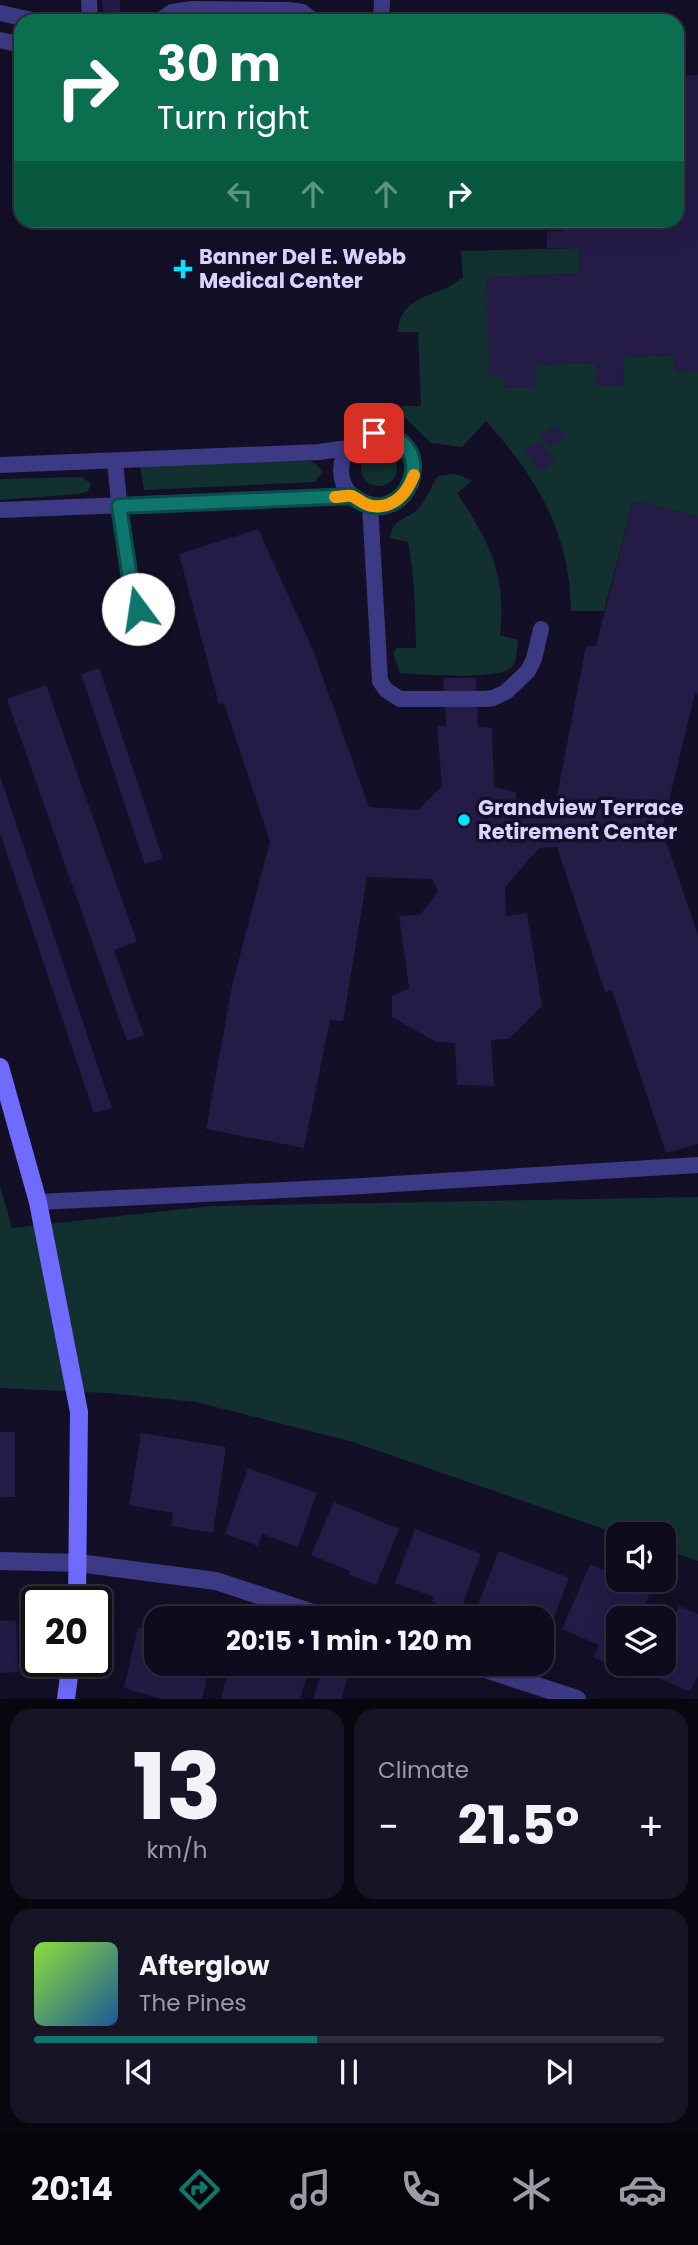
<!DOCTYPE html>
<meta charset="utf-8">
<style>
body{margin:0;font-family:Poppins,sans-serif;background:#171425;color:#f1f3f6;height:100vh;display:flex;flex-direction:column;font-size:26px;white-space:nowrap}
*{box-sizing:border-box;margin:0}
p{font-size:23px;color:#9b9ba3}
.icon{flex:none;width:38px;height:38px;fill:none;stroke:currentColor;stroke-width:2;stroke-linecap:round;stroke-linejoin:round}
.map{position:relative;height:1699px;overflow:hidden}
.sheet{display:flex;flex-direction:column;gap:10px;padding:10px;background:#08060f;flex:1}
.sheet>*{flex:none}
.hud{position:absolute;left:14px;top:14px;width:670px;height:214px;border-radius:21px;box-shadow:0 7px 28px #0002,0 0 0 2px #2e2b3b;background:#0b6e4f;color:#fff;overflow:hidden}
.fabs{position:absolute;left:606px;top:1522px;display:grid;gap:14px}
.fabs a{display:grid;place-items:center;width:70px;height:70px;border-radius:14px;background:#0e0b1c;box-shadow:0 7px 28px #0002,0 0 0 2px #2e2b3b;font-size:35px}
.speed{position:absolute;left:21px;top:1586px;display:flex;gap:14px;font-size:35px;font-weight:700;text-align:center}
.speed>*{display:grid;place-content:center;width:91px;height:91px;border-radius:50%;background:#0e0b1c;box-shadow:0 7px 28px #0002,0 0 0 2px #2e2b3b;line-height:1}
.speed .limit{border:4px solid #111;border-radius:10px;background:#fff;color:#111}
.pin{position:absolute;display:grid;place-items:center;width:60px;height:60px;color:#fff;margin:-30px;border-radius:14px;box-shadow:0 4px 10px #0006}
.me{position:absolute;width:77px;margin:-38px;rotate:346deg;stroke-linejoin:round;filter:drop-shadow(0 0 5px #0008)}
.turn{display:flex;align-items:center;gap:24px;height:147px;padding:0 28px;font-size:32px}
.turn .icon{width:91px;height:91px;stroke-width:2.5}
.turn b{display:block;font-size:49px;line-height:60px}
.lanes{display:flex;align-items:center;height:66px;padding:0 28px;background:#0003;justify-content:center;gap:35px;direction:ltr}
.lanes .off{opacity:.35}
.big{font-size:52px;font-weight:700;line-height:1.1}
.sheet .widget{flex:1;display:flex;flex-direction:column;justify-content:center;gap:10px;min-width:0;padding:0 24px;border-radius:21px;background:#171425}
.sheet .dial{align-items:center;gap:0}
.dial b{font-size:91px;line-height:1}
.song{display:flex;align-items:center;gap:21px}
.cover{width:84px;height:84px;border-radius:10px;background:linear-gradient(135deg,hsl(90 70% 55%),hsl(210 70% 35%))}
.played{height:7px;border-radius:4px;background:linear-gradient(90deg,#0f766e 45%,#2e2b3b 45%)}
.keys{display:flex;justify-content:space-around;direction:ltr}
.heat{display:flex;justify-content:space-between;align-items:center;font-size:38px;direction:ltr}
.sheet .tiles{flex:1;display:grid;gap:10px;grid-template-columns:1fr 1fr}
.widget:last-child{grid-column:span 2}
.trip{position:absolute;left:144px;top:1606px;width:410px;height:70px;border-radius:21px;background:#0e0b1c;box-shadow:0 7px 28px #0002,0 0 0 2px #2e2b3b;font-weight:700;line-height:70px;text-align:center}
.dock{display:flex;height:112px;justify-content:space-around;align-items:center;background:#06040b;color:#9b9ba3}
.dock .icon{width:49px;height:49px}
.dock .current{color:#0f766e}
.dock b{font-size:32px;color:#f1f3f6}
.map>svg:first-child{display:block}
</style>
<div class="map">
<svg width="698" height="1699" viewBox="0 0 698 1699">
<rect width="100%" height="100%" fill="#130f26"/>
<path fill="#12302f" d="M579,248l1,26 -93,3 3,100 16,-2 -1,13 30,-1 -1,-22 62,-2 1,23h27l-1,-29 51,-2 1,16h23v146l-65,-16 -29,110h-33c-1,-79 -34,-133 -85,-190l-24,26 -31,-4 -30,-29 -1,-4 2,-4h19l-3,-74h-20c1,-29 24,-34 46,-43 7,-3 13,-8 19,-12l-2,-26z
M361 468a18 18 0 1 1 36 0a18 18 0 1 1-36 0Z
M311,461l7,5 4,6 -7,10 -171,8 -4,-25z
M451,474l8,1 13,6 -15,12c32,48 50,82 43,142l18,5c-1,8 -1,21 -6,27 -11,13 -93,8 -112,6l-7,-20 4,-5h19c-1,-36 -1,-71 -8,-106l-18,-4c3,-20 14,-17 27,-28 10,-10 13,-23 21,-34z
M82,477l9,7 -3,7 -9,3 -79,6v-21z
M0,1186l12,42 198,-22 488,-9v364l-35,-12v-14h-42l-271,-94 -154,-39 -89,-9 -107,-5z"/>
<path fill="#241b47" d="M102,0h18v14l-17,-3z
M698,75v296l-23,1 -1,-17 -51,2 1,29h-27l-1,-23 -62,2 1,22 -30,1 -1,-11h-14l-4,-100 94,-3 -1,-26h-32v-17h16l-1,-11h115v-144z
M557,425l8,12 -16,10 -8,-12z
M540,441l15,21 -16,9 -14,-22z
M633,501l65,16v177l-3,-1 -33,137 36,105v209l-32,9 -54,-163 -7,2 -48,-145 -18,1 -34,39 1,29 21,-3 15,93 -33,33 -18,1 3,46 -37,-1 -2,-42 -19,-1 -44,-25v-21l17,-8 -10,-72 21,-1 18,-24 -6,-12 -65,-2 -24,144 -13,-1 -26,128 -98,-19 26,-143 38,-145 -46,-138 -5,1 -40,-150 79,-25 55,121 56,157 49,3 24,-24 -5,-60h9l-3,-48h33l2,49 14,1 2,59 22,5v7l39,7 31,-160h10z
M99,668l64,191 -18,5 -64,-190z
M46,685l91,257 -23,8 30,85 -17,6 -120,-342z
M0,776l112,332 -18,5 -94,-280z
M0,1432h15v65h-15z
M141,1433l85,14 -13,86 -42,-7 2,-13 -44,-8z
M248,1468l69,25 -19,54 -36,-13 -4,12 -33,-12z
M334,1502l65,27 -23,56 -28,-11 2,-3 -39,-16z
M415,1529l66,25 -21,58 -28,-10 2,-5 -39,-14z
M499,1551l70,27 -25,64 -3,-1v-22h-23l3,-8 -20,-7 -5,14 -20,-8z
M590,1564l28,12v4h9l24,11 -12,28h-21v45h21l-4,11 -42,-18 6,-12 -37,-16z
M679,1606l19,8v61l-8,17 -41,-18 4,-10h10v-22z
M0,1621h16l2,51 -18,1z
M138,1627l18,4v33h54l-8,35h-40l-38,-11z
M230,1664h50l28,8 -8,27h-79z
M322,1672l25,7 -6,20h-28z"/>
<g fill="none" stroke-linecap="round" stroke-linejoin="round">
<path stroke="#3d3a85" stroke-width="16" d="M89,0l1,21
M0,13l37,8
M159,21l13,-9 21,-3 96,1 13,2 12,9
M381,21l1,-21
M0,40l21,5
M341 470a36 36 0 1 1 72 0a36 36 0 1 1-72 0Z
M115,460c5,57 11,113 29,167
M0,465l319,-13 29,-4
M370,505l10,176 6,9 14,9h85l8,-1 13,-6 22,-21 6,-12 7,-30
M0,510l352,-14
M38,1202l308,-15 352,-22"/>
<path stroke="#3d3a85" stroke-width="18" d="M0,1561l78,2 138,18 115,38
M470,1664l107,35"/>
<path stroke="#6f6bff" stroke-width="18" d="M0,1067l38,135 41,210 -2,189
M66,1699l5,-38"/>
</g>
<g fill="none" stroke-linecap="round" stroke-linejoin="round">
<defs>
<path id="route" d="M138,609l-6,-17 -13,-86 233,-10c53,42 95,-58 22,-63"/>
</defs>
<use href="#route" stroke="#0a4d48" stroke-width="18"/>
<use href="#route" stroke="#0f766e" stroke-width="12"/>
<path stroke="#f59e0b" stroke-width="12" d="M335,497c4,0 13,-2 17,-1 7,3 12,9 20,10 22,3 35,-13 42,-31"/>
</g>
<g fill="#00e5ff" stroke="#130f26" stroke-width="2.5">
<path d="M179.5 258.5h7v7h7v7h-7v7h-7v-7h-7v-7h7z"/>
<circle cx="464" cy="820" r="7"/>
</g>
<g text-anchor="middle" stroke-width="7" stroke-linejoin="round" paint-order="stroke">
<g font-size="21" font-weight="bold" fill="#d9d4ff" stroke="#130f26" text-anchor="start">
<text x="199" y="264">Banner Del E. Webb<tspan x="199" dy="24">Medical Center</tspan></text>
<text x="478" y="815">Grandview Terrace<tspan x="478" dy="24">Retirement Center</tspan></text>
</g>
</g>
</svg>
<div class="fabs">
<a><svg class="icon" aria-label="sound" viewBox="0 0 24 24"><path d="M4 9h4l5-4v14l-5-4H4zM17 9q2 3 0 6"/></svg></a>
<a><svg class="icon" aria-label="layers" viewBox="0 0 24 24"><path d="M12 4l9 5-9 5-9-5zM3 14l9 5 9-5"/></svg></a>
</div>
<div class="speed"><div class="limit">20</div></div>
<div class="pin" style="left:374px;top:433px;background:#d93025"><svg class="icon" aria-label="arrive" viewBox="0 0 24 24"><path d="M6 21V4h12l-3 4 3 4H6"/></svg></div>
<svg class="me" style="left:138px;top:609px" viewBox="-20 -20 40 40"><circle r="19" fill="#fff"/><path d="M0-13L10 11 0 6-10 11z" fill="#0f766e"/></svg>
<div class="trip">20:15 · 1 min · 120 m</div>
<div class="hud">
<div class="turn"><svg class="icon" aria-label="right" viewBox="0 0 24 24"><path d="M7 20v-9h11M14 6l5 5-5 5"/></svg><div><b>30 m</b>Turn right</div></div>
<div class="lanes"><svg class="icon off" aria-label="left" viewBox="0 0 24 24"><path d="M17 20v-9H6M10 6l-5 5 5 5"/></svg><svg class="icon off" aria-label="ahead" viewBox="0 0 24 24"><path d="M12 20V5M6 11l6-6 6 6"/></svg><svg class="icon off" aria-label="ahead" viewBox="0 0 24 24"><path d="M12 20V5M6 11l6-6 6 6"/></svg><svg class="icon" aria-label="right" viewBox="0 0 24 24"><path d="M7 20v-9h11M14 6l5 5-5 5"/></svg></div>
</div>
</div>
<section class="sheet">
<div class="tiles">
<div class="widget dial"><b>13</b><p>km/h</p></div>
<div class="widget"><p>Climate</p>
<div class="heat"><a>−</a><b class="big">21.5°</b><a>+</a></div>
</div>
<div class="widget">
<div class="song"><i class="cover"></i><div><b>Afterglow</b><p>The Pines</p></div></div>
<div class="played"></div>
<div class="keys"><svg class="icon" aria-label="previous" viewBox="0 0 24 24"><path d="M18 5L8 12l10 7zM5 5v14"/></svg><svg class="icon" aria-label="pause" viewBox="0 0 24 24"><path d="M8 5v14M16 5v14"/></svg><svg class="icon" aria-label="next" viewBox="0 0 24 24"><path d="M6 5l10 7-10 7zM19 5v14"/></svg></div>
</div>
</div>
</section>
<nav class="dock">
<b>20:14</b>
<svg class="icon current" aria-label="directions" viewBox="0 0 24 24"><path d="M12 3l9 9-9 9-9-9zM9 14v-3h6M13 9l2 2-2 2"/></svg>
<svg class="icon" aria-label="music" viewBox="0 0 24 24"><path d="M9 18V5l10-2v13"/><circle cx="6" cy="18" r="3"/><circle cx="16" cy="16" r="3"/></svg>
<svg class="icon" aria-label="phone" viewBox="0 0 24 24"><path d="M5 4h4l2 5-3 2q2 4 5 5l2-3 5 2v4C11 20 4 13 5 4z"/></svg>
<svg class="icon" aria-label="climate" viewBox="0 0 24 24"><path d="M12 3v18M4 7l16 10M4 17L20 7"/></svg>
<svg class="icon" aria-label="car" viewBox="0 0 24 24"><path d="M5 17H2v-5l4-1 3-4h7l3 4 3 1v5h-3M9 17h6M6 11h13"/><circle cx="7" cy="17" r="2"/><circle cx="17" cy="17" r="2"/></svg>
</nav>
